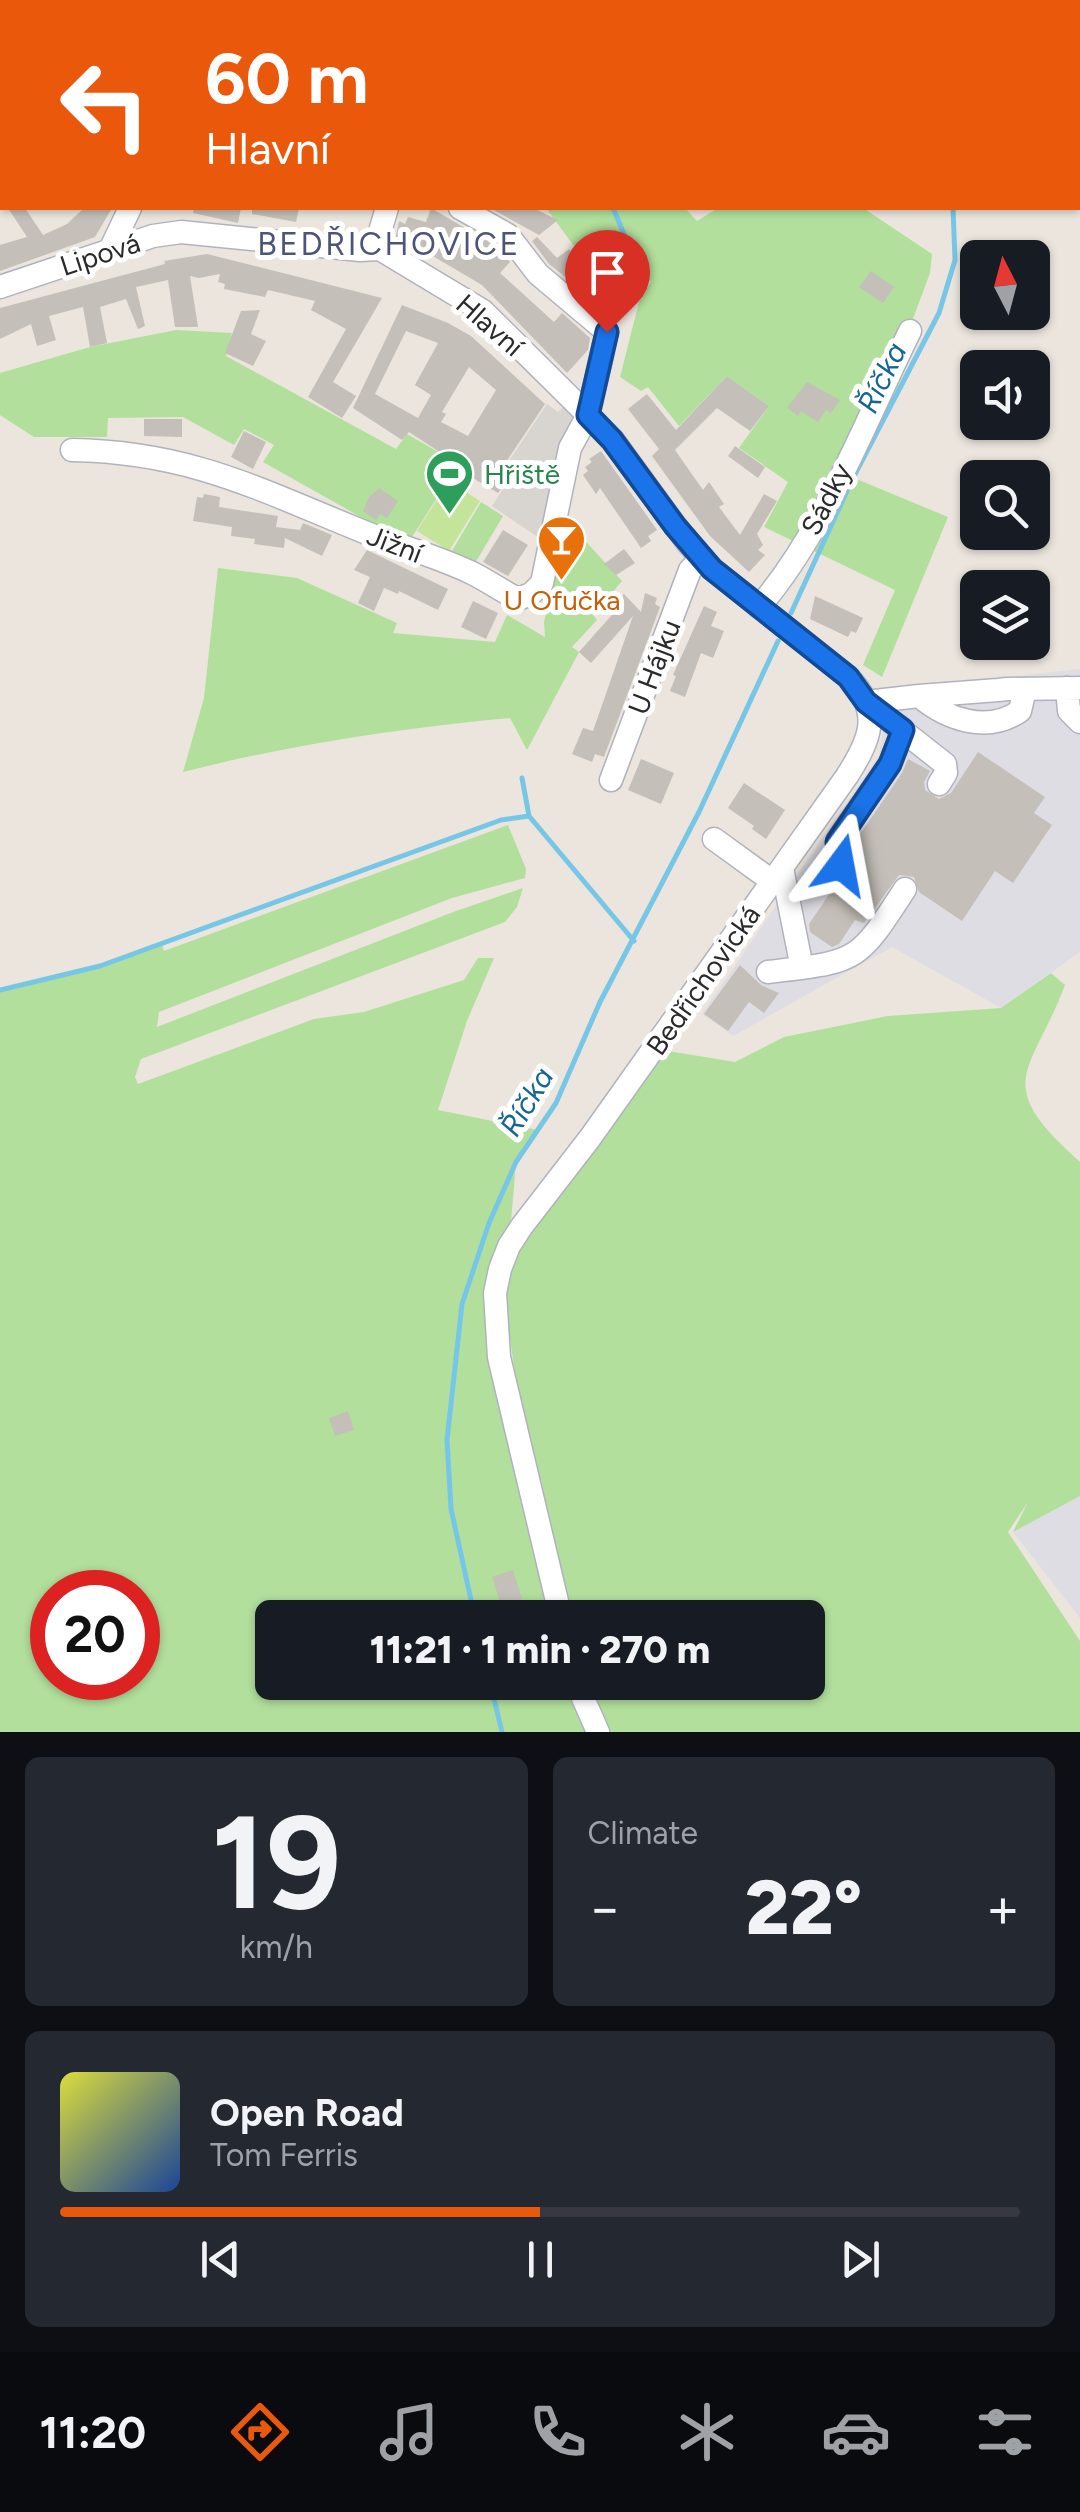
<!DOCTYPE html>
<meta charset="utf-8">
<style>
body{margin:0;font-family:Figtree,sans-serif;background:#242831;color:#f1f3f6;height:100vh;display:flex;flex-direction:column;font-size:38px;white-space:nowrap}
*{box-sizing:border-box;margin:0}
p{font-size:32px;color:#9ea1a6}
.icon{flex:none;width:55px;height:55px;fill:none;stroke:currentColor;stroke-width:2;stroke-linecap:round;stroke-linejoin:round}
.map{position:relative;height:1732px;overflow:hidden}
.details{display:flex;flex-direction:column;gap:25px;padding:25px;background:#0d0f14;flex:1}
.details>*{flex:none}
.top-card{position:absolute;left:0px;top:0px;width:1080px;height:210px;box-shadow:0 2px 8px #0004;background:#ea580c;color:#fff;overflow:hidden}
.needle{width:65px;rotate:354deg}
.controls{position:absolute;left:960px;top:240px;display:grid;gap:20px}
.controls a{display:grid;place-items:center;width:90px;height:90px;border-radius:15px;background:#171b24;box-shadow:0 2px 8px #0004;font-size:50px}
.speed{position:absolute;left:30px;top:1570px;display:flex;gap:20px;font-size:50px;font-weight:700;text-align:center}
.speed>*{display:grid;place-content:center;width:130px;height:130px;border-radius:50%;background:#171b24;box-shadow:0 2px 8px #0004;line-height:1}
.speed .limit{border:15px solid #d22;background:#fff;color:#111}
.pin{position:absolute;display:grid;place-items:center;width:85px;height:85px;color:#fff;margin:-102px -42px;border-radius:50% 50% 50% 0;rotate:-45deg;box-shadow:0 0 10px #0007}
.pin .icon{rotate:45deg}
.me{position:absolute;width:110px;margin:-55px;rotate:13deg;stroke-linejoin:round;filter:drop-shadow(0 0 8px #0008)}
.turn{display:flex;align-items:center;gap:35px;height:210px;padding:0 40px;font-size:45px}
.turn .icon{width:130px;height:130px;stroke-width:2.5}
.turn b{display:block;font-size:70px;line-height:85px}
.big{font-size:75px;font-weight:800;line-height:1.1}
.details .tile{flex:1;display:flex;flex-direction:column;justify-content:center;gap:15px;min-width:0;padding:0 35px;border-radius:15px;background:#242831}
.details .dial{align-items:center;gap:0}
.dial b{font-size:130px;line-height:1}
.song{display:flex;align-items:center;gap:30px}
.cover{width:120px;height:120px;border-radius:15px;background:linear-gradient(135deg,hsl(60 70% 55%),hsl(220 70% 35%))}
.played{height:10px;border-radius:5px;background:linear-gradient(90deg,#ea580c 50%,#363941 50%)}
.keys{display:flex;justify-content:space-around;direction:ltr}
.heat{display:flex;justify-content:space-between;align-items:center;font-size:55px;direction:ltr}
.details .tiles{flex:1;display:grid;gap:25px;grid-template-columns:1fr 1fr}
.tile:last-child{grid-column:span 2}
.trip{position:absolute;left:255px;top:1600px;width:570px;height:100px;border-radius:15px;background:#171b24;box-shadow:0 2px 8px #0004;font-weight:800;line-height:100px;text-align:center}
.tab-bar{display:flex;height:160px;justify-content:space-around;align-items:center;background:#090b0e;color:#9ea1a6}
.tab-bar .icon{width:70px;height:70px}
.tab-bar .active{color:#ea580c}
.tab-bar b{font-size:45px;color:#f1f3f6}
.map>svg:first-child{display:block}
</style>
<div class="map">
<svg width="1080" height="1732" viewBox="0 0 1080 1732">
<rect width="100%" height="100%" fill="#ebe5dd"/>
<path fill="#dfdde4" d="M1080,669v283l-79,56 -109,-61 -159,89 -31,-22 177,-259 5,-30 10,-13 15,-7 -1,-17z
M1080,1496v122l-67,-86z"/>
<path fill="#b2df9c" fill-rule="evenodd" d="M546,208h139l12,13 21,-13h145l69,46 -2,19 -16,43 -72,157 106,44 -66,160 -19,-12 32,-75 -131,-63 24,-45 -49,-34 30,-42 -42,-30 -48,50 -31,-39 -7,4 -21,-14 19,-75 12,-21 -72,-28z
M176,330l56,3 -6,23 170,93 11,-15 52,30 -49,76 -28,-11 -119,-67 11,-17 -30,-16 -10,16 -51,-28 -75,1 -1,19h-73l-34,-22v-42l90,-26z
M481,502l22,14 -29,49 -22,-14z
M566,520l56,61 -29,34 4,5 -25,27 7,5 -52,98 -17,-32c-110,10 -221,27 -327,54l21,-74 14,-130 79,10 100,45 -4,10 102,9 12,-27 38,22 -1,-15z
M508,825l18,44 -1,9 -73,20 -293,114 -2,15 299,-116 67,-23 -6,19 -12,15 -364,137 -6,18 3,7 176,-65 50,-7 100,-32 14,-22h16l-27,63 -29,89 100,20 -22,32 -7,84 -9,23 4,106 11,-2c-7,-53 -17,-82 6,-133l141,-190 73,12 49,-25 104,-21 113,-8 50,-35 14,12c-34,90 -75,97 15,177v334l-67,36 15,-30 -20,30 72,109v91h-1080v-742l100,-24 62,-23 2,8zM52,1592h86v86h-86zM272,1618h536v64h-536z"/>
<path fill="#c4e599" d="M449,481l31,20 -31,50 -32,-20z"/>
<path fill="#d8d4cf" d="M547,404l11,8 6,-6 8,8 1,12 -31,114 -50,-34 21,-32 -8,-7z"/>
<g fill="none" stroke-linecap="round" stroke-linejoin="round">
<path stroke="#76c7e7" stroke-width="5" d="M901,0l1,2
M613,208l19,45
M791,613l62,-135 86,-165 16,-53 -2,-52
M522,778l7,38 105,125
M0,990l100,-24 401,-146 28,-4
M475,1618l-24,-109 -4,-69 15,-136 27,-81 27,-61 40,-59 44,-101 99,-190 79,-171
M490,1682l12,50"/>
</g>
<path fill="#c4bfb8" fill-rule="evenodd" d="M8,208h17l18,27 24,-11 17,-16h28l-17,29 -95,34v-26l27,-8z
M194,208h47l-3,15 -45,-10z
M252,208h47l-3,14 -44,-8z
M431,208l68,40 11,14 -10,11 54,49 8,-9 28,25 -2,12 -21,23 -85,-88 -56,-33 -31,-12 4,-19 6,3 3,-7 18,5z
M490,208h43l25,12 -19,15z
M537,237l20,21 12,-9 28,32 12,-27 20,12 -15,27 3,2 -1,4 9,4 -6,17 -70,-56 -17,-23z
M207,254l175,44 -49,84 23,14 -14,22 -34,-21 38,-68 -35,-19 4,-9 -47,-11 -3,7 -41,-8 1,-5 -7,-2 2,-8 -21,4 -9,-2 8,51h-23l-7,-47 -32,7 9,39 -7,3 -12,-30 -26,8 7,36 -17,4 -7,-40 -34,9 7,24 -19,6 -6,-22 -31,15v-31l165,-44 -1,-3z
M871,271l23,16 -11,16 -24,-16z
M402,305l46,18 23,13 74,68 -43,64 9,6 -13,19 -25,-15 -6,9 -16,-12 7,-11 -49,-32 -7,8 -49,-32zM406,331l32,12 -23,42 16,10 -13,23 -43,-24zM469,367l27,23 -28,46 -27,-14 5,-8 -4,-2z
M260,310l-9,24 15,7 -13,25 -28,-13 16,-42z
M727,376l42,30 -19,25 -33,-23 -42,42 28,40 6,-8 15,22 -5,3 21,28 24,-41 13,7 -20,33 6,11 -5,5 7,5 -16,17 -39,-36 -58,-80 7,-7 -31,-40 19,-15 29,36z
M807,382l33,18 -9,13 -5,-3 -8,12 -17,-11 -3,5 -11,-8z
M144,419h38v18l-38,-1z
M244,431l22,11 -13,27 -22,-12z
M735,446l30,21 -7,11 -30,-22z
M601,451l56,79 -9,6 3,5 -10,7 -41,-60 -4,6 -13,-19 5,-4 -3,-4 7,-5 -3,-3z
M379,488l19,13 -11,17 -7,-4 -4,6 -13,-9 6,-14z
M204,494l16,3 -1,10 59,9 -2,11 24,3 3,-7 29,12 -10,21 -37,-18 -1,10 -30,-4 1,-5 -24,-3 1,-9 -39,-6 4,-24 6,1z
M503,530l25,15 -20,31 -25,-14z
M624,549l11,14 -19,12 -12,-11z
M367,550l81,39 -10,21 -39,-19 -1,3 -14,-6 -10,23 -16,-8 12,-26 -16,-7z
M645,593l12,5 -2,6 5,3 -56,150 -9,-3 -3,8 -20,-8 11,-26 10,3 40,-115 -42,47 -12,-11 39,-44 -4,-3 10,-11 17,18z
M815,596l48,22 -7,15 -5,-2 -3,6 -38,-18z
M473,601l25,12 -12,26 -25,-12z
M704,606l13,6 -6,14 13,5 -11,27 -12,-5 -16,44 -15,-6 6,-15 -3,-1z
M978,752l67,45 -11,16 18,12 -39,58 -18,-12 -33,50 -43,-29 -5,-15 -15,-2 -35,48 -9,-3 -16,24 -7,3 -22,-15 -1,-8 30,-44 10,-2 5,-6v-29l48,-70 6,-14 22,12 -6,11 1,8 14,9 12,-6z
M641,759l33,14 -13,31 -33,-14z
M744,783l41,27 -19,29 -14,-10 2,-3 -26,-18z
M740,965l21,20 18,8 -15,20 -15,-11 -21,29 -24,-17z
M348,1411l6,19 -19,6 -6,-18z
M513,1570l9,29 -21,6 -9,-28z"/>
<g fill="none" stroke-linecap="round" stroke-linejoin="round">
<defs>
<path id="minor" d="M219,2l1,-2
M489,2l1,-2
M387,208l-6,20 -1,21 103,62 130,129 74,102 25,27 136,108c35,35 22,63 -1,99l-257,362 -68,88 -13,20 -9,23 -5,24 4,64 62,261
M110,250l20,-42
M0,287l153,-51 28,-4 179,18 20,-1
M72,450c115,2 182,37 285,79 37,16 78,26 115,44 16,8 30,18 46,26l13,-5 11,-11 28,-135 18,-33 19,-83 -69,-58 -30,-39 -48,-27
M759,607c65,-75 107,-187 151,-276
M1067,688l2,23 11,11
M1025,689l-5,22c-33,23 -74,8 -101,-15l79,-6 9,-1 73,-1
M866,702l79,62 1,9 -7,11
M866,702l53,-6
M611,780l79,-210 11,-12
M714,839l58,42
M841,865l-3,-26 52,-75 13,-34
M782,868l20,100
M768,972c89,-11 88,-7 137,-83
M576,1682l22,50"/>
</defs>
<use href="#minor" stroke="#b0b3bd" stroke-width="25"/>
<use href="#minor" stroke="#fff" stroke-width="22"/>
</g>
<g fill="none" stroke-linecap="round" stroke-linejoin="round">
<defs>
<path id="route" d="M607,332l-19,83 24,25 63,86 37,43 136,108 18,25 37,28 -13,34 -53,78 4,23"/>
</defs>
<use href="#route" stroke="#114b97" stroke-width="25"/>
<use href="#route" stroke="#1a73e8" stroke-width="18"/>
</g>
<defs>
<symbol id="stadium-pin" viewBox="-11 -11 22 30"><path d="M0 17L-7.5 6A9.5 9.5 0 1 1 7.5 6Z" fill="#2e9e5b" stroke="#fff"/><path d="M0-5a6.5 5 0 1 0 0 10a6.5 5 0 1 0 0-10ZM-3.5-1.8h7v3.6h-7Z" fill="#fff"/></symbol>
<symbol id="bar-pin" viewBox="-11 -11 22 30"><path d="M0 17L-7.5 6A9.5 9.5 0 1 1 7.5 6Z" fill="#e8710a" stroke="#fff"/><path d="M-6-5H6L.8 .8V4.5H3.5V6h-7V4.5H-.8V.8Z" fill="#fff"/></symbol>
</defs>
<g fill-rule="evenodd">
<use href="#stadium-pin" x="422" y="446" width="55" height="75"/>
<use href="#bar-pin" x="534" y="512" width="55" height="75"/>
</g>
<g text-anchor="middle" stroke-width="10" stroke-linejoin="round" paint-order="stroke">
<g font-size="28" fill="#2a2a2a" stroke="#fff">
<text transform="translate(100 254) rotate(-18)" y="10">Lipová</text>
<text transform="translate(490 325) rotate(41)" y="10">Hlavní</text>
<text transform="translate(826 499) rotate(-63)" y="10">Sádky</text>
<text transform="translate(395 544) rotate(21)" y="10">Jižní</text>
<text transform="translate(654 667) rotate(-69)" y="10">U Hájku</text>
<text transform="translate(703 980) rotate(-55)" y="10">Bedřichovická</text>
</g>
<g font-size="28" fill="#27864d" stroke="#fff" text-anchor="start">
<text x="484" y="484">Hřiště</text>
</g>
<g font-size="28" fill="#c56008" stroke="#fff">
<text x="562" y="610">U Ofučka</text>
</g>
<g font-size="30" font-style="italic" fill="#156693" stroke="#fff">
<text transform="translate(882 378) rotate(-64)" y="10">Říčka</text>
<text transform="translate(527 1102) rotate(-59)" y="10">Říčka</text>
</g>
<g font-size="32" letter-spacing="2.5" fill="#4d5478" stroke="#fff">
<text x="389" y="255">BEDŘICHOVICE</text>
</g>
</g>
</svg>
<div class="controls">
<a><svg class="needle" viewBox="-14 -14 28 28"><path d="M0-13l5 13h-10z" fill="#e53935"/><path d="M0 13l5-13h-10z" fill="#9ea1a6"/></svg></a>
<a><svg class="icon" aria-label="sound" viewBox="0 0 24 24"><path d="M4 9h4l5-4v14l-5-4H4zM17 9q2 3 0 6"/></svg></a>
<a><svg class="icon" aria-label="search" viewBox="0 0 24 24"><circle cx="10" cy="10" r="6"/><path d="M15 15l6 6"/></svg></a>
<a><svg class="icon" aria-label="layers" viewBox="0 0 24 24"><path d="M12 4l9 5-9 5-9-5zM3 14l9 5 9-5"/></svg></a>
</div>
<div class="speed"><div class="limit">20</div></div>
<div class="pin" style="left:607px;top:332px;background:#d93025"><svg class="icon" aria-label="arrive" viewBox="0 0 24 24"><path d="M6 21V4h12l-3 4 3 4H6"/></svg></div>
<svg class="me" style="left:841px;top:865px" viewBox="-20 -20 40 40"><path d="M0-17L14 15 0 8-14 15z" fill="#1a73e8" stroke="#fff" stroke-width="4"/></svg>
<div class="trip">11:21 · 1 min · 270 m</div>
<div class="top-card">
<div class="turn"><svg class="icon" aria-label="left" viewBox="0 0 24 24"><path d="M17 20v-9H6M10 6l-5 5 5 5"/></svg><div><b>60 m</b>Hlavní</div></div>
</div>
</div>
<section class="details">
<div class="tiles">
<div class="tile dial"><b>19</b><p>km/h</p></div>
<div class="tile"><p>Climate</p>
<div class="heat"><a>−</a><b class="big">22°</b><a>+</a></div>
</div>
<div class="tile">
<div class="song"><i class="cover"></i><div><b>Open Road</b><p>Tom Ferris</p></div></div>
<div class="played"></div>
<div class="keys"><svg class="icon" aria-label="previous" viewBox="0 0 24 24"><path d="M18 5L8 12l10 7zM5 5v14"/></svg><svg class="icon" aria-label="pause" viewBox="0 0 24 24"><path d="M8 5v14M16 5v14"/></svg><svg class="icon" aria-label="next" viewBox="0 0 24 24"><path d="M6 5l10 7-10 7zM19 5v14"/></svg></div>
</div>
</div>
</section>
<nav class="tab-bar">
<b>11:20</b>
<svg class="icon active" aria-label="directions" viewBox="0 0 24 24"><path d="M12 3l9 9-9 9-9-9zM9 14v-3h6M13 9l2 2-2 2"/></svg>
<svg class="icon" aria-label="music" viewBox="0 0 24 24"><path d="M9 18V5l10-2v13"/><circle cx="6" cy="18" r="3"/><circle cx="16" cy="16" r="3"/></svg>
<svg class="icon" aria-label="phone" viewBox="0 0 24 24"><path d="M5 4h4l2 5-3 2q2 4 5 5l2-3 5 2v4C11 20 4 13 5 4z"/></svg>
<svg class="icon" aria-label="climate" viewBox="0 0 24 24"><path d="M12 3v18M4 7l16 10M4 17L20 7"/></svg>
<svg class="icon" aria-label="car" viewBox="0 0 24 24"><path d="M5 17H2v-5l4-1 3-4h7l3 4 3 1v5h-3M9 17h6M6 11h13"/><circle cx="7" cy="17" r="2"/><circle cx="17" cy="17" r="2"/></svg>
<svg class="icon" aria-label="filters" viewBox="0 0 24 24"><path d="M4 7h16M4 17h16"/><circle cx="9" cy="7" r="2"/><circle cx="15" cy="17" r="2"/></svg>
</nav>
